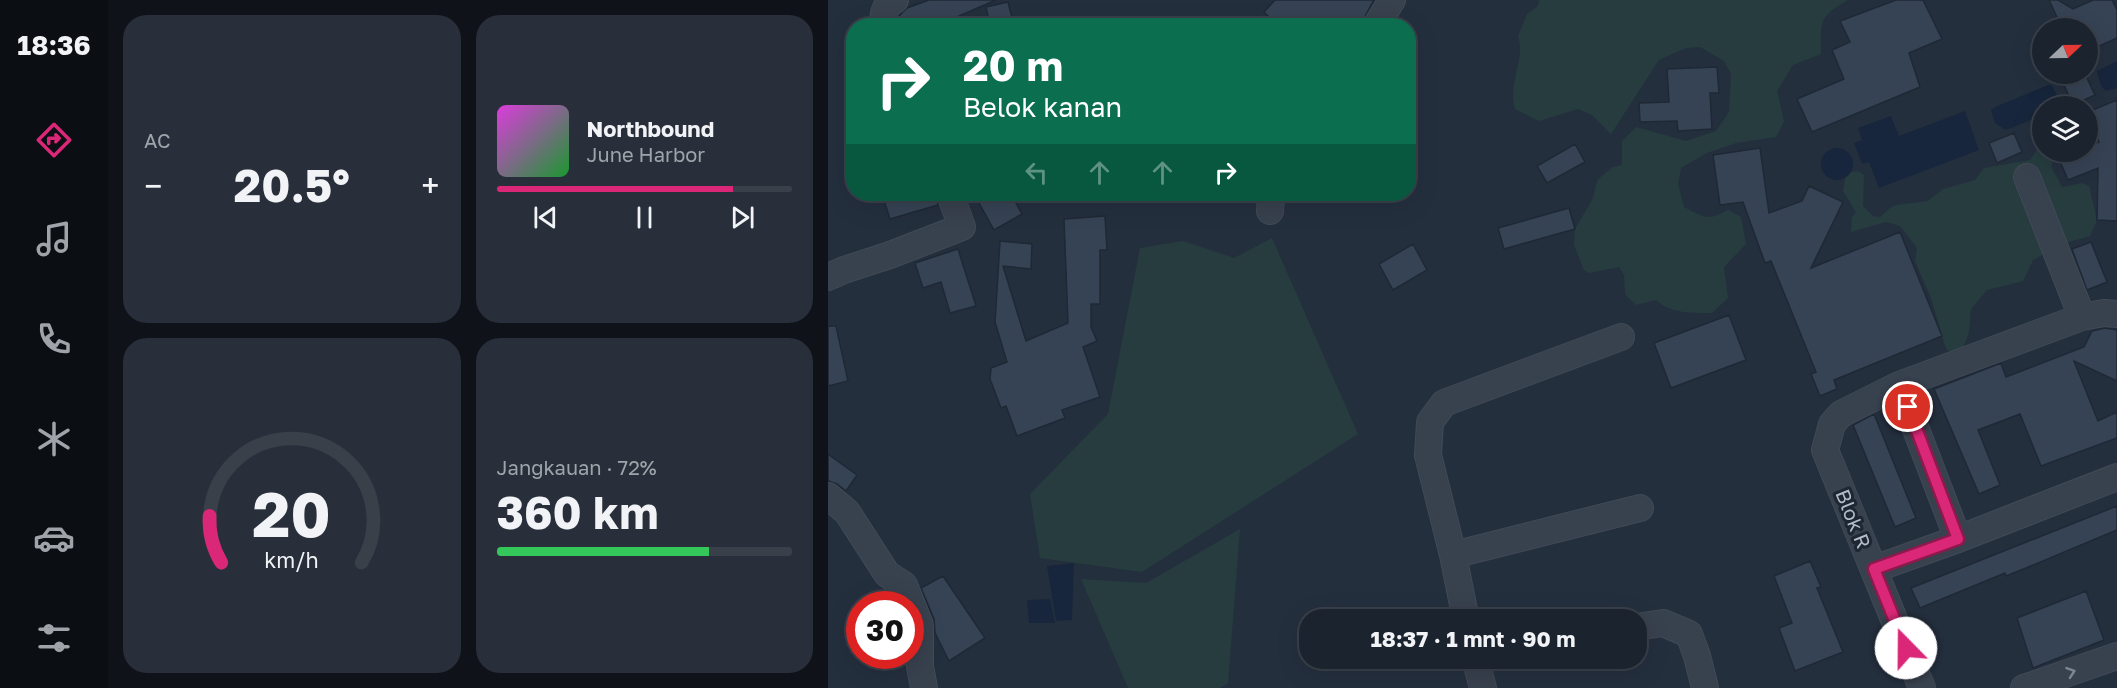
<!DOCTYPE html>
<html lang="id">
<meta charset="utf-8">
<style>
body{margin:0;font-family:"Golos Text",sans-serif;background:#282f3a;color:#f1f3f6;height:100vh;display:flex;flex-direction:column;font-size:22px;white-space:nowrap}
*{box-sizing:border-box;margin:0}
p{font-size:20px;color:#a0a4aa}
.icon{flex:none;width:33px;height:33px;fill:none;stroke:currentColor;stroke-width:2;stroke-linecap:round;stroke-linejoin:round}
.map{position:relative;flex:1;overflow:hidden}
.details{display:flex;flex-direction:column;gap:15px;padding:15px;background:#0f1319;width:720px}
.details>*{flex:none}
.top-card{position:absolute;left:18px;top:18px;width:570px;height:183px;border-radius:24px;box-shadow:0 6px 24px #0002,0 0 0 2px #39404a;background:#0b6e4f;color:#fff;overflow:hidden}
.needle{width:39px;rotate:68deg}
.buttons{position:absolute;left:1204px;top:18px;display:grid;gap:12px}
.buttons a{display:grid;place-items:center;width:66px;height:66px;border-radius:50%;background:#1b232e;box-shadow:0 6px 24px #0002,0 0 0 2px #39404a;font-size:30px}
.speed{position:absolute;left:18px;top:591px;display:flex;gap:12px;font-size:30px;font-weight:700;text-align:center}
.speed>*{display:grid;place-content:center;width:78px;height:78px;border-radius:50%;background:#1b232e;box-shadow:0 6px 24px #0002,0 0 0 2px #39404a;line-height:1}
.speed .limit{border:9px solid #d22;background:#fff;color:#111}
.pin{position:absolute;display:grid;place-items:center;width:51px;height:51px;color:#fff;margin:-26px;border:3px solid #fff;border-radius:50%;box-shadow:0 2px 6px #0007}
.me{position:absolute;width:66px;margin:-33px;rotate:338deg;stroke-linejoin:round;filter:drop-shadow(0 0 4px #0008)}
.turn{display:flex;align-items:center;gap:21px;height:126px;padding:0 18px;font-size:27px}
.turn .icon{width:78px;height:78px;stroke-width:2.5}
.turn b{display:block;font-size:42px;line-height:51px}
.lanes{display:flex;align-items:center;height:57px;padding:0 18px;background:#0003;justify-content:center;gap:30px;direction:ltr}
.lanes .off{opacity:.35}
.big{font-size:45px;font-weight:700;line-height:1.1}
.details .widget{flex:1;display:flex;flex-direction:column;justify-content:center;gap:9px;min-width:0;padding:0 21px;border-radius:24px;background:#282f3a}
.details .dial{align-items:center;gap:0}
.dial svg{height:156px;overflow:visible;fill:none;stroke:#39404a;stroke-width:7;stroke-linecap:round;text-anchor:middle}
.dial text{fill:#f1f3f6;stroke:none}
.song{display:flex;align-items:center;gap:18px}
.cover{width:72px;height:72px;border-radius:9px;background:linear-gradient(135deg,hsl(300 70% 55%),hsl(130 70% 35%))}
.played{height:6px;border-radius:3px;background:linear-gradient(90deg,#db2777 80%,#39404a 80%)}
.keys{display:flex;justify-content:space-around;direction:ltr}
.heat{display:flex;justify-content:space-between;align-items:center;font-size:33px;direction:ltr}
.charge{height:9px;border-radius:4px;background:linear-gradient(90deg,#34c759 72%,#39404a 0)}
.details .tiles{flex:1;display:grid;gap:15px;grid-template-columns:repeat(2,1fr)}
.trip{position:absolute;left:471px;top:609px;width:348px;height:60px;border-radius:24px;background:#1b232e;box-shadow:0 6px 24px #0002,0 0 0 2px #39404a;font-weight:700;line-height:60px;text-align:center}
main{display:flex;flex:1;min-height:0}
.tabs{display:flex;flex-direction:column;width:108px;justify-content:space-around;align-items:center;background:#0b0e12;color:#a0a4aa}
.tabs .icon{width:42px;height:42px}
.tabs .active{color:#db2777}
.tabs b{font-size:27px;color:#f1f3f6}
.map>svg:first-child{display:block}
</style>
<main>
<nav class="tabs">
<b>18:36</b>
<svg class="icon active" aria-label="directions" viewBox="0 0 24 24"><path d="M12 3l9 9-9 9-9-9zM9 14v-3h6M13 9l2 2-2 2"/></svg>
<svg class="icon" aria-label="music" viewBox="0 0 24 24"><path d="M9 18V5l10-2v13"/><circle cx="6" cy="18" r="3"/><circle cx="16" cy="16" r="3"/></svg>
<svg class="icon" aria-label="phone" viewBox="0 0 24 24"><path d="M5 4h4l2 5-3 2q2 4 5 5l2-3 5 2v4C11 20 4 13 5 4z"/></svg>
<svg class="icon" aria-label="climate" viewBox="0 0 24 24"><path d="M12 3v18M4 7l16 10M4 17L20 7"/></svg>
<svg class="icon" aria-label="car" viewBox="0 0 24 24"><path d="M5 17H2v-5l4-1 3-4h7l3 4 3 1v5h-3M9 17h6M6 11h13"/><circle cx="7" cy="17" r="2"/><circle cx="17" cy="17" r="2"/></svg>
<svg class="icon" aria-label="filters" viewBox="0 0 24 24"><path d="M4 7h16M4 17h16"/><circle cx="9" cy="7" r="2"/><circle cx="15" cy="17" r="2"/></svg>
</nav>
<section class="details">
<div class="tiles">
<div class="widget"><p>AC</p>
<div class="heat"><a>−</a><b class="big">20.5°</b><a>+</a></div>
</div>
<div class="widget">
<div class="song"><i class="cover"></i><div><b>Northbound</b><p>June Harbor</p></div></div>
<div class="played"></div>
<div class="keys"><svg class="icon" aria-label="previous" viewBox="0 0 24 24"><path d="M18 5L8 12l10 7zM5 5v14"/></svg><svg class="icon" aria-label="pause" viewBox="0 0 24 24"><path d="M8 5v14M16 5v14"/></svg><svg class="icon" aria-label="next" viewBox="0 0 24 24"><path d="M6 5l10 7-10 7zM19 5v14"/></svg></div>
</div>
<div class="widget dial"><svg viewBox="0 0 100 80">
<path d="M14 69A42 42 0 1 1 86 69"/>
<path d="M14 69A42 42 0 0 1 8 45" stroke="#db2777"/>
<text x="50" y="56" font-size="32" font-weight="700">20</text>
<text x="50" y="72" font-size="11">km/h</text>
</svg></div>
<div class="widget"><p>Jangkauan · 72%</p><b class="big">360 km</b><div class="charge"></div></div>
</div>
</section>
<div class="map">
<svg width="1289" height="688" viewBox="0 0 1289 688">
<rect width="100%" height="100%" fill="#242f3e"/>
<path fill="#263c3f" d="M711,0h309c-30,17 -27,21 -27,54l-28,11 -16,26 7,30 -8,16 -40,6 -29,10 -26,15 -3,16 6,23c21,11 24,14 44,3l13,7 5,27 -22,23 4,31 -16,15c-19,0 -41,1 -56,-13l-20,5 -11,-11 -1,-19 -5,-8 -30,6 -5,-3 -10,-25 1,-16 17,-29 6,-21 15,-12 9,-2v-24l14,-14 50,14 30,-10 13,-19 2,-38 -7,-13 -24,-14 -14,1 -27,12 -48,74 -19,-19 -14,-6 -39,12 -24,-12c-8,-27 11,-47 3,-73l9,-22 11,-8z
M1215,121v31h14l-6,14 11,21 20,-4 7,3 8,34 -7,16 -28,8 -29,16 -10,21 -36,9 -16,19 -2,23 -8,22 -13,-3 -3,-5 -14,-48 -16,-37 2,-13 -17,-22 -14,-4 -35,10 1,-15 4,-5 -13,-21 3,-18 12,-2 6,4 -1,31 10,10 7,1 10,-9 6,-3 32,-4 15,-12 32,-9 9,-12 46,-8 9,-13z
M444,238l86,196 -216,138 -102,-14 -10,-64 78,-80 32,-166 43,-7 51,17z
M412,529l-12,154 -8,5h-92l-47,-109 65,4z"/>
<path fill="#17263c" d="M1289,61v27l-11,3 -5,-5 -4,-15z
M1220,85l4,1 8,15 -1,5h-16v9l-37,15 -11,-7 -4,-13 4,-3z
M1137,111l14,39 -100,38 -10,-26 -7,2 -8,-21 8,-3 -4,-12 33,-12 8,20z
M993 164a16 16 0 1 1 32 0a16 16 0 1 1-32 0Z
M246,563l-2,57 -16,1 -9,-55z
M222,599l5,24h-26l-2,-23z"/>
<path fill="#364354" stroke="#1f2835" stroke-width="1.5" d="M101,0h67l-60,26h-36l-1,-10 8,-8z
M447,0h99l-11,20 -6,-2 -2,8h-77l-14,-14z
M1068,0h27l19,39 -33,14 11,34 -108,45 -15,-33 47,-20 -12,-29 18,-8 -10,-21z
M1221,0h9l15,9 20,-9h19l5,10v28l-24,11 -5,-10v-11h-26z
M180,2l6,24h-24l-4,-19z
M889,67l2,26h-9l2,36 -34,2 -1,-10 -37,1 -1,-19 30,-1 -2,-33z
M1231,74h26l10,21 -22,10z
M1289,100v121l-20,-1 1,-52 -30,12 -12,-28h32v-6l11,-4 -11,-30z
M1186,133l8,19 -25,11 -8,-20z
M747,144l10,18 -38,21 -10,-17z
M932,148l9,65 33,-12 7,-15 34,16 -32,66 89,-36 42,104 -108,44 3,9 -17,7 -9,-22 5,-2 -45,-111 -6,2 -22,-61 -23,3 -7,-50z
M54,194h53l3,11 -48,14z
M146,194h37l11,20 -28,16z
M741,208l6,21 -71,20 -6,-21z
M277,216l2,34h-7v54h-9v23l6,14 -14,6 17,50 -38,13 3,8 -48,18 -11,-30 -5,2 -11,-29 1,-11 16,-6 -12,-40 5,-81 32,3 -1,25 -28,-3 23,75 42,-18 -4,-104z
M1263,242l16,40 -20,8 -15,-41z
M585,244l14,26 -34,20 -14,-26z
M130,249l18,57 -26,7 -9,-31 -18,6 -8,-25z
M901,315l17,45 -75,28 -17,-45z
M0,326h8l12,55 -20,5z
M1277,328l12,2v51l-43,-20 24,60 19,-9v26l-76,28 -21,-52 -42,16 22,55 -21,9 -45,-105 67,-26 5,14 78,-30 8,-16z
M1046,414l42,104 -21,9 -42,-102z
M0,454l29,21 -11,16 -9,-7 -9,-3z
M1289,506v24l-91,38 -20,8 -1,-3 -85,35 -9,-20z
M982,561l11,26 -4,1 26,64 -48,19 -16,-43 13,-5 -18,-47z
M115,576l42,62 -36,23 -14,-28 -1,-14 -13,-31z
M1258,591l18,49 -71,28 -16,-50z"/>
<g fill="none" stroke-linecap="round" stroke-linejoin="round">
<defs>
<path id="street" d="M57,26c-4,-11 0,-21 10,-26
M548,26l16,-26
M1199,177l55,140
M442,211l1,-17
M0,277l16,-7 46,-15 72,-28 -12,-33
M1071,385l59,154
M0,496l19,16 40,62 17,11 16,40v41l4,22
M625,555l187,-47
M1046,569l84,-30 159,-62
M638,620l-13,-65 -25,-100 2,-33 14,-19 177,-66
M808,627l27,-4 26,11 8,22 8,32
M647,658l8,30
M1094,688l-97,-238 7,-26 9,-10 58,-29 183,-68 22,-4 13,1
M1196,688l93,-32"/>
</defs>
<use href="#street" stroke="#414a57" stroke-width="28"/>
<use href="#street" stroke="#38414e" stroke-width="26"/>
</g>
<defs><path id="oneway-chevron" d="M-2-3.5L2.5 0L-2 3.5" fill="none" stroke-width="1.6" stroke-linecap="round" stroke-linejoin="round" transform="scale(1.5)"/></defs>
<use stroke="#7c8592" href="#oneway-chevron" transform="translate(1243 672) rotate(-19)"/>
<g fill="none" stroke-linecap="round" stroke-linejoin="round">
<defs>
<path id="route" d="M1078,648l-32,-79 84,-30 -50,-132"/>
</defs>
<use href="#route" stroke="#8e194d" stroke-width="15"/>
<use href="#route" stroke="#db2777" stroke-width="10"/>
</g>
<g text-anchor="middle" stroke-width="6" stroke-linejoin="round" paint-order="stroke">
<g font-size="20" fill="#b4bcc9" stroke="#1d2633">
<text transform="translate(1025 519) rotate(68)" y="7">Blok R</text>
</g>
</g>
</svg>
<div class="buttons">
<a><svg class="needle" viewBox="-14 -14 28 28"><path d="M0-13l5 13h-10z" fill="#e53935"/><path d="M0 13l5-13h-10z" fill="#a0a4aa"/></svg></a>
<a><svg class="icon" aria-label="layers" viewBox="0 0 24 24"><path d="M12 4l9 5-9 5-9-5zM3 14l9 5 9-5"/></svg></a>
</div>
<div class="speed"><div class="limit">30</div></div>
<div class="pin" style="left:1080px;top:407px;background:#d93025"><svg class="icon" aria-label="arrive" viewBox="0 0 24 24"><path d="M6 21V4h12l-3 4 3 4H6"/></svg></div>
<svg class="me" style="left:1078px;top:648px" viewBox="-20 -20 40 40"><circle r="19" fill="#fff"/><path d="M0-13L10 11 0 6-10 11z" fill="#db2777"/></svg>
<div class="trip">18:37 · 1 mnt · 90 m</div>
<div class="top-card">
<div class="turn"><svg class="icon" aria-label="right" viewBox="0 0 24 24"><path d="M7 20v-9h11M14 6l5 5-5 5"/></svg><div><b>20 m</b>Belok kanan</div></div>
<div class="lanes"><svg class="icon off" aria-label="left" viewBox="0 0 24 24"><path d="M17 20v-9H6M10 6l-5 5 5 5"/></svg><svg class="icon off" aria-label="ahead" viewBox="0 0 24 24"><path d="M12 20V5M6 11l6-6 6 6"/></svg><svg class="icon off" aria-label="ahead" viewBox="0 0 24 24"><path d="M12 20V5M6 11l6-6 6 6"/></svg><svg class="icon" aria-label="right" viewBox="0 0 24 24"><path d="M7 20v-9h11M14 6l5 5-5 5"/></svg></div>
</div>
</div>
</main>
